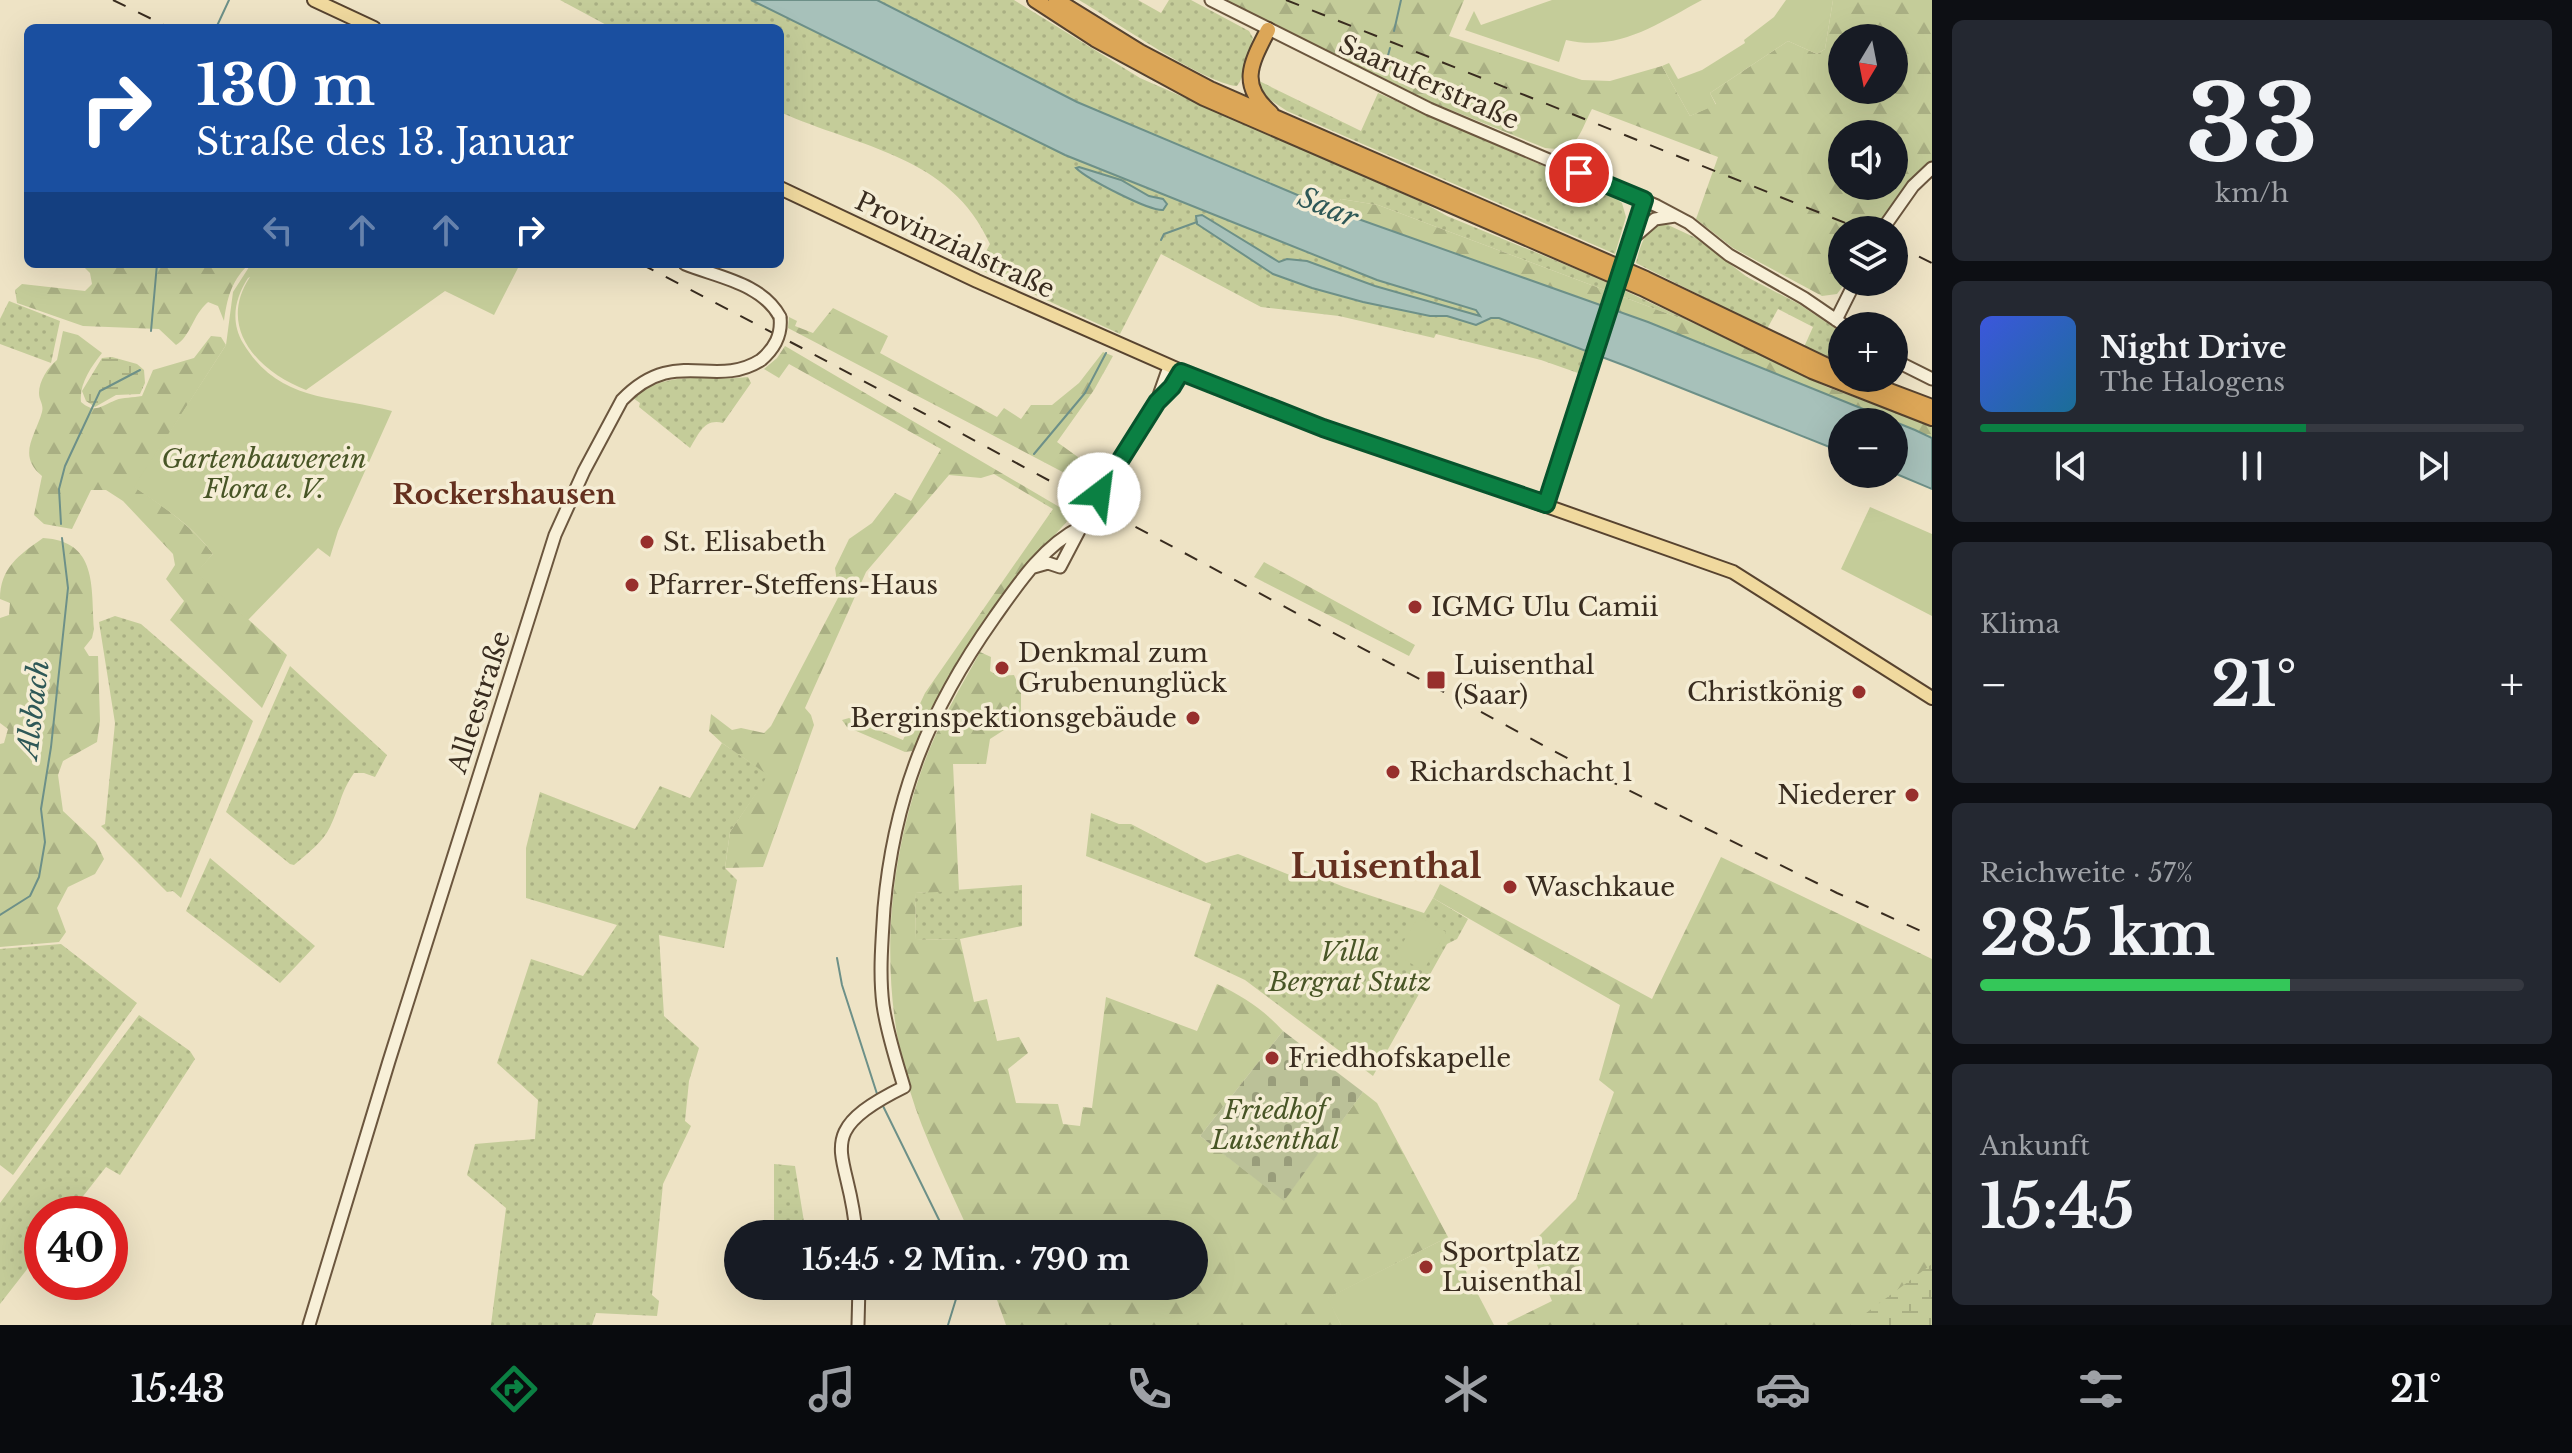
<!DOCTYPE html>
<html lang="de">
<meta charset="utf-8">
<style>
body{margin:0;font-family:"Libre Baskerville",serif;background:#242831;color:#f1f3f6;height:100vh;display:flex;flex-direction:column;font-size:30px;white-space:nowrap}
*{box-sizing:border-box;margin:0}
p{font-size:26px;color:#9ea1a6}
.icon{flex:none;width:44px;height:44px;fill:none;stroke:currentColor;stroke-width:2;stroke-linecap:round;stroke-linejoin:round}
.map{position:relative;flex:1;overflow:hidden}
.details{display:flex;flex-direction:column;gap:20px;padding:20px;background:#0d0f14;width:640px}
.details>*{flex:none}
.top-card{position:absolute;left:24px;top:24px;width:760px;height:244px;border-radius:12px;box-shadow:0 8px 32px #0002;background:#1a4fa0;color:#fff;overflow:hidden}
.needle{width:52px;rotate:190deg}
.controls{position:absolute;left:1828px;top:24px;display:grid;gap:16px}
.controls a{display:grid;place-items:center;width:80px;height:80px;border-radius:50%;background:#171b24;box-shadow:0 8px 32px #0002;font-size:40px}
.speed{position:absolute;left:24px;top:1196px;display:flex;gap:16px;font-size:40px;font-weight:700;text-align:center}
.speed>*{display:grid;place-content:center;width:104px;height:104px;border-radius:50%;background:#171b24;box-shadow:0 8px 32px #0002;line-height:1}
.speed .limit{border:12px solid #d22;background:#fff;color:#111}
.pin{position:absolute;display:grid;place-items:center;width:68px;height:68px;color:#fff;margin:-34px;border:4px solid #fff;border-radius:50%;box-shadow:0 2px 8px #0007}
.me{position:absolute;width:88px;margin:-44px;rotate:30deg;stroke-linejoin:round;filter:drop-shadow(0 0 6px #0008)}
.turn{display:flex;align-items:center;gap:28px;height:168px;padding:0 40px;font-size:36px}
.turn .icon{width:104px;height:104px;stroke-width:2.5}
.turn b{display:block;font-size:56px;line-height:68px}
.lanes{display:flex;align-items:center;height:76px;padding:0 40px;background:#0003;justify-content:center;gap:40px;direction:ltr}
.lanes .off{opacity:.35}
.big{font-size:60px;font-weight:700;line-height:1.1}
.details .card{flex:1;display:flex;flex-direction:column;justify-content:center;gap:12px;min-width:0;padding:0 28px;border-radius:12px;background:#242831}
.details .dial{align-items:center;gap:0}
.dial b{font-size:104px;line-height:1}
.song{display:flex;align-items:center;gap:24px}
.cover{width:96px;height:96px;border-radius:12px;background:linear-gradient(135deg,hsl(230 70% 55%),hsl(200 70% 35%))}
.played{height:8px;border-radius:4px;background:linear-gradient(90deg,#0b8043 60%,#363941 60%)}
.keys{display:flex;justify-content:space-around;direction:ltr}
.heat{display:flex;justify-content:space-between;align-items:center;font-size:44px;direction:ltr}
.charge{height:12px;border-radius:6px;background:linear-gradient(90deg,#34c759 57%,#363941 0)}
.trip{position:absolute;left:724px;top:1220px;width:484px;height:80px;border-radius:40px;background:#171b24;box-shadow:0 8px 32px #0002;font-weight:700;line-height:80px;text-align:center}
.tab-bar{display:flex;height:128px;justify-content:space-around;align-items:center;background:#090b0e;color:#9ea1a6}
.tab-bar .icon{width:56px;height:56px}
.tab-bar .current{color:#0b8043}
.tab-bar b{font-size:36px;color:#f1f3f6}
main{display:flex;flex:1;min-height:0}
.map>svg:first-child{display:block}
</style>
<main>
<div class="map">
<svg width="1932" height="1325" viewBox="0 0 1932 1325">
<defs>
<pattern id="grass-dots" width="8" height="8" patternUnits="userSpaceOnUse" patternTransform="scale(2)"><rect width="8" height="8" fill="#c4cc99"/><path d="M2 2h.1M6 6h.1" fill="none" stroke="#a9af83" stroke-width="1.8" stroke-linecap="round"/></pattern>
<pattern id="forest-firs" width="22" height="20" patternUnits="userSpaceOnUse" patternTransform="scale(2)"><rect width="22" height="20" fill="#c4cc99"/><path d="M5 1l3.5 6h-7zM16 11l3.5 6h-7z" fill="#a9af83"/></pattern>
<pattern id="wetland-marsh" width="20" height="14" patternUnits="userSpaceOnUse" patternTransform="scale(2)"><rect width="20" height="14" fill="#c4cc99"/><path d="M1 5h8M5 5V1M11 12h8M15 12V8" fill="none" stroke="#a9af83"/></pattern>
<pattern id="cemetery-stones" width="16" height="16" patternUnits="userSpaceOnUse" patternTransform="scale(2)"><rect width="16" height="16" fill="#bbc198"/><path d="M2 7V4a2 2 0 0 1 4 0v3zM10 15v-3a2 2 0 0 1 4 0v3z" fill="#999d7b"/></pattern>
</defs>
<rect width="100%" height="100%" fill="#eee3c5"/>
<path fill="url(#grass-dots)" d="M560,0h191l314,155 312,125 99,30 4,7 -105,-31 -68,-25 -19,-2 -9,3 -57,-35 -25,-3 76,50 39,14 51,14 67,14h17l29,9 15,-7h8l86,32 -7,23 -37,-13 -105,-26 -2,4 -95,-22 -78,-9 -100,-53 -41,80 -143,-66 13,-24c-40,-89 -130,-96 -210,-132v-84h-168z
M877,0h137l126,78 284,125 23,13 151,62 100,47 -320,-120 -37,-6 -8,11 -256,-108z
M1079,0h59l23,13 8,-13h22l58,31 4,7c-5,13 -8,39 -16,48 -32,-2 -126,-67 -158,-86z
M1257,80l104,51 17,-38 234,103 10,7 4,14 -11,37 -328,-143 -24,-16z
M1666,224l30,14 51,39 52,27 43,29v31l-38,-17 9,-20 -35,-18 -11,20 -131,-66c5,-19 9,-37 30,-39z
M9,301l51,20 -9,42 -51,-19v-25z
M748,377l3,6 -28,40c-19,-5 -24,11 -33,25l-51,-41 1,-4 -7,-5c34,-30 75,-16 115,-21z
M115,616l26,8 112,97 -72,177 -8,-7 -6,1 -66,-66 4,-2 10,-101 -16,-101z
M290,666l97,89 -12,22 -11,-4h-10c-14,20 -14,34 -24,54 -7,15 -23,27 -36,38l-4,-1 -64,-52z
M722,743l47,32 -39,57 -5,36 12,12 -13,68 -65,-13 5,81 35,32 -10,33 -4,40 6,5 -28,58 -11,111 7,6 -2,15 -61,-3 -4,12h-101l15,-117 -39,-33 8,-31 60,-5 3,-39 -41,-37 34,-104 52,17 34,-51 -91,-27v-50l14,-56 95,37 25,-43 30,12z
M1091,813l28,11h12l75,39 32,-9 59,24 6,-8 41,17 80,26 9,-15 35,21 -11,20 -10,5 -74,132 -128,-96 -51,-24 17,-52 -125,-48z
M210,858l105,88 -35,37 -94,-72z
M1022,885v41l-62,13 -44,1 -1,-47z
M61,944l76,59 -124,172 -13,-10v-216z
M139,1015l51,36 5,8 -75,116 -14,-8 -37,47h-27v36l-42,54v-101z
M774,1164l21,2 11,68h-32z"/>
<path fill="url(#forest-firs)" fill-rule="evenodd" d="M1225,0h239l-15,36 133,44 28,1 52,-15 28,50 26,-12 -6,-11 78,-52 29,13 8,-5 8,-49h99v162l-22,21 -35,47h-33v52h4l-9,12 -15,2 -89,-48 -37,-29 22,-62 -126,-48c-13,24 -13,44 -47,39l-114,-46zM1842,38h52v52h-52zM1842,134h52v52h-52z
M1341,199l37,6 320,120 129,62 105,39v12l-284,-116 -315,-112z
M81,264h165l1,2c-16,16 -20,33 -23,55l-6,-15 -10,-4c-16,14 -17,34 -32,43l-17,-16 -76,-3 -66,-23 -2,-13 7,-6 63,7 7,-7 -2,-11z
M833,308l55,28 -8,17 117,64 7,-9 17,11 10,-14h21l27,-22 24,-31 10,4 -19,34 -37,52 46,33 -8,14 -307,-161 1,-11 8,4 -2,5 18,7z
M63,331l15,4 24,18c-11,14 -23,31 -21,49 14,12 20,4 35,-2 7,-3 17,-2 26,-4l11,-26 41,-12 17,-22 10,1 5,8 -91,142c29,20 57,39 78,67l-16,18 90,83 -25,53 -92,-88 14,-19 -18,-22 9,-14 -2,-11 -50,-53 -17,-11h-15l-19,39 -28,-5 -10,-9 8,-39c-25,-21 -7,-39 0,-64 2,-8 -3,-11 -3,-19 0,-12 9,-26 18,-33z
M785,346l288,169 -34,37 -93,133 -34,66 -7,1 -58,-25 -5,-7 7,-2 54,22 22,-47 128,-184 -59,-35 -13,4 -32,-3 -83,97 -61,136 6,7 3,10 -51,142 -38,1 5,-36 38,-57 -46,-32 -13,-12 2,-17 21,16 9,-2 23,5 7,-7 68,-130 -4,-28 14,-29 23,-16 23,-30 16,8 30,-52 -152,-85 -10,14 -15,-9 13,-11z
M43,538c55,3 48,49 51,91l-2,9 -8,10 5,8h9l2,65 -3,21 -34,19 -5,14 5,36 33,31 8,17 -9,15 -27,13 -11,21 9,24 -7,10 -59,5v-203l4,-1 4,-14 -8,-6v-105l9,-3 1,-12 -10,-4c0,-31 19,-44 43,-61z
M1264,562l151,83 -6,11 -155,-79z
M980,652l11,5 -1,14 8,5 16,-1 7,16v39h-17l-14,9 -4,25h-33l6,127 -44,2 1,47 44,-1 14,63 13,-3 10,42 22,-4 9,16 -20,16 8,34 42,1 5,20 17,2 3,-19 9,1 14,-111 91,34 20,-47c26,12 47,26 66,47l-83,105 84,64 79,-108 14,11 71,134 -120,61 13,27h-335l-14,-39h202v-52h-224c-21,-48 -46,-96 -61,-146 -30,-105 -23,-219 14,-322 14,-40 37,-77 57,-114z
M1721,857l211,102v366h-424l-1,-2 45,-22 -23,-55 47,-47 38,-107 -15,-12 21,-75 -187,-107 7,-14 212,115z"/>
<path fill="url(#wetland-marsh)" d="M112,357l25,7 7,6 1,13 -5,11 -24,1 -21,12 -9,-6 -4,-10 20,-33z
M1932,1264v61h-82z"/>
<path fill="url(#cemetery-stones)" d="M1283,1031l80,61 -79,109 -84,-65z"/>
<path fill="#c4cc99" d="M1552,0h150c-45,24 -83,52 -136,40l-7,22 -94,-32 9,-19 7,14z
M1786,0h47l-8,49 -8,5 -29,-13 -78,52 6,12 -26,11 -28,-50 7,-3 9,16 24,-9 43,-27 -1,-3 30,-23z
M251,264h269l-26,51 -49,-24 -139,99c-47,-18 -90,-62 -56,-113l-2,1c-13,20 -18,43 -5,65 36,60 90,52 149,68l-54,120 -8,26 -12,-9 -70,72 -52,-48 17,-18c-21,-29 -50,-47 -79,-67l92,-142 7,-53z
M1870,507l62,27v82l-91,-47z
M1419,916l27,16 -23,39 -27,-17z
M1448,1237l46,88h-153l-14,-27z"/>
<path fill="#a7c1ba" stroke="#6d9088" stroke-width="2" d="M751,0h126l200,102 256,108 315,112 267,108 17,8v51l-38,-16v-51h-52v30l-211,-84 -132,-50h-8l-15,7 -29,-9h-17l-67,-14 -51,-14 -39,-14 -76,-50 -1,-8 6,-1 77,47 8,-3 20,2 68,25 105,30 -4,-6 -99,-30 -312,-125z
M1079,167l42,13 28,16 14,3 4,5 -4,6c-14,1 -76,-31 -87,-42z"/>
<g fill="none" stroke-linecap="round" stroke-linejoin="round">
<path stroke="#6d9088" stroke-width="2" d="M216,28l13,-28
M1394,31l7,-31
M1383,74l7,-26
M1161,240l3,-6 33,-12
M151,331l6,-67
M1034,454l51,-61 21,-40
M61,524l-2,-35 6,-23 35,-75 40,-21
M0,915l30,-19 9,-19 6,-35 -4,-33 10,-62 17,-159 -6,-50
M837,958l5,27 36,112
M883,1106l63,128
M948,1325l12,-39"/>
<path stroke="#cabea4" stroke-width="11" stroke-dasharray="11 5.5" stroke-linecap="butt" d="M1084,521l15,-27"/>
<defs>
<path id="secondary" d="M1211,0l218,109 228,97 32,17 40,32 75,43 41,28
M1882,230l31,-44 19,-18
M1633,238l22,-19 20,-3
M1627,252l17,-52
M685,264c32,13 77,19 95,53
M1836,320l19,-38
M1894,360l38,19
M1157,401l12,-34
M1099,494l58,-92 15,-15 9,-15
M1546,504l31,-96
M1034,567l14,-4 12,4 22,-42
M856,1234c-5,-82 -50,-99 48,-147 -8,-27 -17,-54 -21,-82 -4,-32 -1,-64 1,-97 10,-112 45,-198 110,-290 24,-34 49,-72 87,-91
M309,1325l80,-264 166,-526 29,-64 38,-71c53,-55 91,-10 139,-40
M858,1325l1,-39"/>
<path id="primary" d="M314,0l60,28
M780,188l197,93 270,119 486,172 199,126"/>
<path id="highway" d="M1035,0l60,39 109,59 438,190 170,83 120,47
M1056,0l84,52 70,37 436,190 196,94
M1268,30c-17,33 -30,55 3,83
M1855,378l77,29"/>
</defs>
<use href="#secondary" stroke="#6b563e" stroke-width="15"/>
<use href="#primary" stroke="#57432f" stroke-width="16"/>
<use href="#highway" stroke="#57432f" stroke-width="18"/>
<use href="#secondary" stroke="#f8f0d8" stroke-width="11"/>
<use href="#primary" stroke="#f0d99e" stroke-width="12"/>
<use href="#highway" stroke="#dca657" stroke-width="14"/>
<path stroke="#392c1f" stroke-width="2" stroke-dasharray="14 14" stroke-linecap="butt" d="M113,0l57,28
M1286,0l577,230
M1894,244l38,19
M641,264l159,83 808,433 229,113 95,43"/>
<defs>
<path id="secondary-bridge" d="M761,360c14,-12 21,-25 19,-43
M1577,408l50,-156"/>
</defs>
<use href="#secondary-bridge" stroke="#6b563e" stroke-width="15" stroke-linecap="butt"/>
<use href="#secondary-bridge" stroke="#f8f0d8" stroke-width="11"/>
</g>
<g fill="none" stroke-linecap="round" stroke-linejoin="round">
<defs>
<path id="route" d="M1099,494l58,-92 15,-15 9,-15 142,56 223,76 98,-304 -65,-27"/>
</defs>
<use href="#route" stroke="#07532c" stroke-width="20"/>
<use href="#route" stroke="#0b8043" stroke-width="14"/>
</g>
<g fill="#972f2c" stroke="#f5edd5" stroke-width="3">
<circle cx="647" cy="542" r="8"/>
<circle cx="632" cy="585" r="8"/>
<circle cx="1415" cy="607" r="8"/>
<circle cx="1002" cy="668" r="8"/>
<rect x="1426" y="670" width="20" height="20" rx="4"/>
<circle cx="1859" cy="692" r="8"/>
<circle cx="1193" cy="718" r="8"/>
<circle cx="1393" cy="772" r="8"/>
<circle cx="1912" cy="795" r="8"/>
<circle cx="1510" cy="887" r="8"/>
<circle cx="1272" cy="1058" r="8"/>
<circle cx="1426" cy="1267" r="8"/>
</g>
<g text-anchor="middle" stroke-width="7" stroke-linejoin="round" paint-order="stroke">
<g font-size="26" fill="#392c1f" stroke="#f5edd5">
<text transform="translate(1429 82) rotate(24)" y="9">Saaruferstraße</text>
<text transform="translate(955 245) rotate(25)" y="9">Provinzialstraße</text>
<text transform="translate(479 702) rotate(-72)" y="9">Alleestraße</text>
</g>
<g font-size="26" font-style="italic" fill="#485526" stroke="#f5edd5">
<text x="264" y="468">Gartenbauverein<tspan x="264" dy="30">Flora e. V.</tspan></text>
<text x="1350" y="961">Villa<tspan x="1350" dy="30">Bergrat Stutz</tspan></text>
<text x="1275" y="1119">Friedhof<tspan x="1275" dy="30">Luisenthal</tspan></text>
</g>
<g font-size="26" fill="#392c1f" stroke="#f5edd5" text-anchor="start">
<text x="663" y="551">St. Elisabeth</text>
<text x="648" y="594">Pfarrer-Steffens-Haus</text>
<text x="1431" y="616">IGMG Ulu Camii</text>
<text x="1018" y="662">Denkmal zum<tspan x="1018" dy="30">Grubenunglück</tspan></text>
<text x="1454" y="674">Luisenthal<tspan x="1454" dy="30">(Saar)</tspan></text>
<text x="1843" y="701" text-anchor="end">Christkönig</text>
<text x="1177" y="727" text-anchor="end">Berginspektionsgebäude</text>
<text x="1409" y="781">Richardschacht 1</text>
<text x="1896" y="804" text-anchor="end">Niederer</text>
<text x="1526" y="896">Waschkaue</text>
<text x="1288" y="1067">Friedhofskapelle</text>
<text x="1442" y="1261">Sportplatz<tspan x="1442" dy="30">Luisenthal</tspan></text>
</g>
<g font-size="28" font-style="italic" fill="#2e5857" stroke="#f5edd5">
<text transform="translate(1328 207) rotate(23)" y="10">Saar</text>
<text transform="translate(33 709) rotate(-83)" y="10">Alsbach</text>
</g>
<g font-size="28" font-weight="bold" fill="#65301f" stroke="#f5edd5">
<text x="504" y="504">Rockershausen</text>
</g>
<g font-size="34" font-weight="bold" fill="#65301f" stroke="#f5edd5">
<text x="1386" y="878">Luisenthal</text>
</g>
</g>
</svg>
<div class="controls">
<a><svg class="needle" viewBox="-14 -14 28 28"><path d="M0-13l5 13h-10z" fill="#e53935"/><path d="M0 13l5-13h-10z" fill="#9ea1a6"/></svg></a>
<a><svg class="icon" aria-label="sound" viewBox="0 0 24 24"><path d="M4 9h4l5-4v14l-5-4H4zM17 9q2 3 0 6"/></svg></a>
<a><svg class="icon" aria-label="layers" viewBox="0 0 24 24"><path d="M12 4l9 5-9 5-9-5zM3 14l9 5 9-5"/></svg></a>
<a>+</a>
<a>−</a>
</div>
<div class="speed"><div class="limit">40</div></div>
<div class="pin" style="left:1579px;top:173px;background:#d93025"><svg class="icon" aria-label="arrive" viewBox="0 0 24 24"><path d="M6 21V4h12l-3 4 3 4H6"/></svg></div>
<svg class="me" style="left:1099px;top:494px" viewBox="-20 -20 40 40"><circle r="19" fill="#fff"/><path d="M0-13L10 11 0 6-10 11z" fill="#0b8043"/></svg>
<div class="trip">15:45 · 2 Min. · 790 m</div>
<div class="top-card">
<div class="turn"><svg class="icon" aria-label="right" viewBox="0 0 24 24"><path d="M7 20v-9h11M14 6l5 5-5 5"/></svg><div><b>130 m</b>Straße des 13. Januar</div></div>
<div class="lanes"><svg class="icon off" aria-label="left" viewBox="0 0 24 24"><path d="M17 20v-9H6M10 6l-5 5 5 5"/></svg><svg class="icon off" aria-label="ahead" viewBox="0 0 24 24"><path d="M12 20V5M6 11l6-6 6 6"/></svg><svg class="icon off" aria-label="ahead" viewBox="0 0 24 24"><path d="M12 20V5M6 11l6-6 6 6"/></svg><svg class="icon" aria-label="right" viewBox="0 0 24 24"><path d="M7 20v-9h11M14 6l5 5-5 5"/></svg></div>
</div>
</div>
<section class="details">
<div class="card dial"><b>33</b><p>km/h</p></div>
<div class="card">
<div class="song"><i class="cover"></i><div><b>Night Drive</b><p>The Halogens</p></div></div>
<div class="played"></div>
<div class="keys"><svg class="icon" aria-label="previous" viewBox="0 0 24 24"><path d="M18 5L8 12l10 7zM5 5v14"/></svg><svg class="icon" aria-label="pause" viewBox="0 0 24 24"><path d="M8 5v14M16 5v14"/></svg><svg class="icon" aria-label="next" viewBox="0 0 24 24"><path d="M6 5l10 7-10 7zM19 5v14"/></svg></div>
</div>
<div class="card"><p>Klima</p>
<div class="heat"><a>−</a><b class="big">21°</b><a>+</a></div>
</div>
<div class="card"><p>Reichweite · 57%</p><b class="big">285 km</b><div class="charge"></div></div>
<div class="card"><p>Ankunft</p><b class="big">15:45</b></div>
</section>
</main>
<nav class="tab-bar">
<b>15:43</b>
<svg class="icon current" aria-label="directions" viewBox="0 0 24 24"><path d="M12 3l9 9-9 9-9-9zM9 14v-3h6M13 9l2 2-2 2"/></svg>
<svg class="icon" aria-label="music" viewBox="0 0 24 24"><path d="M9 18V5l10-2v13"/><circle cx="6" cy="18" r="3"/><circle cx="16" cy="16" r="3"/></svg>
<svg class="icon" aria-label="phone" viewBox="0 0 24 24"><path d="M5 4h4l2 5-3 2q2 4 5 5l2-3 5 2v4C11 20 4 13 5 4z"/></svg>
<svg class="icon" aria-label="climate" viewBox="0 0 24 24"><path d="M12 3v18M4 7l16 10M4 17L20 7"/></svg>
<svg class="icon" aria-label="car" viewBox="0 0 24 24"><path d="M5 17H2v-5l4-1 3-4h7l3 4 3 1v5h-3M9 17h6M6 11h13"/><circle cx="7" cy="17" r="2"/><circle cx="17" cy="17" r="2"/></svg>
<svg class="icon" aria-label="filters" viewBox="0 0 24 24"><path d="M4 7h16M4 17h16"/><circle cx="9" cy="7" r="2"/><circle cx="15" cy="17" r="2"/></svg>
<b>21°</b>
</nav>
